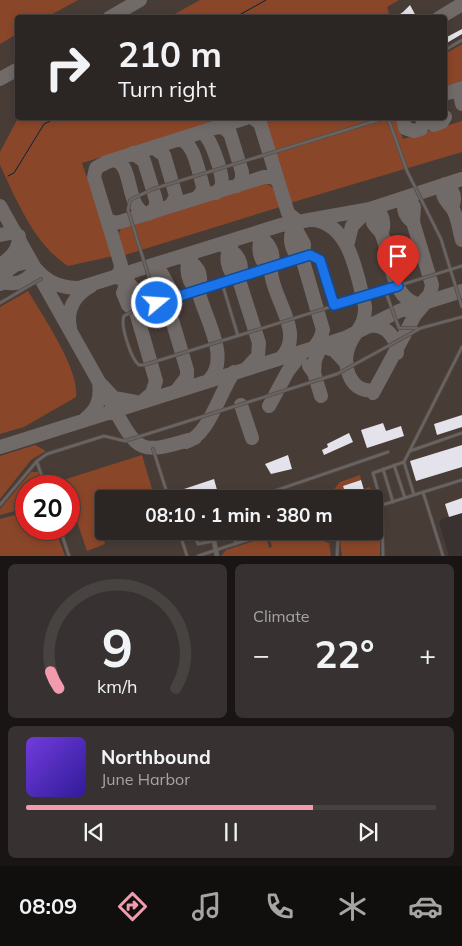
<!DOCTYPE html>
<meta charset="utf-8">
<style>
body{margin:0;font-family:Mulish,sans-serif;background:#373231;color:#f1f3f6;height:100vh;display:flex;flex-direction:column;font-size:19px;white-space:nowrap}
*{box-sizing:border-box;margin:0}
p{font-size:16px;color:#a6a5a6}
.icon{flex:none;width:28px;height:28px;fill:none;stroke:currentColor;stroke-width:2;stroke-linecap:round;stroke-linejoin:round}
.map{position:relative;height:556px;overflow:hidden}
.drawer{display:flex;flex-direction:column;gap:8px;padding:8px;background:#181514;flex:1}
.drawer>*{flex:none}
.guide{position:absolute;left:15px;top:15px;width:432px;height:105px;border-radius:5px;box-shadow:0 2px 8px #0003,0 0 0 1px #474341;background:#2b2624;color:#f1f3f6;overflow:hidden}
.speed{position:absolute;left:15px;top:475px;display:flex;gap:10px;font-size:25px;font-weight:700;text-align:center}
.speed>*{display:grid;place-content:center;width:65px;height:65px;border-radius:50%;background:#2b2624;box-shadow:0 2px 8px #0003,0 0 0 1px #474341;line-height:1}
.speed .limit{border:8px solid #d22;background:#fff;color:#111}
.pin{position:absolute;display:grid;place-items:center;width:42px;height:42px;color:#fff;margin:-51px -21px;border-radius:50% 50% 50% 0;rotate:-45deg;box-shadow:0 0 5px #0007}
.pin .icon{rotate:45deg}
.me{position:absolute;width:55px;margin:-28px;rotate:72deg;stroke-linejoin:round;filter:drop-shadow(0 0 4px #0008)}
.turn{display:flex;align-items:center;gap:18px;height:105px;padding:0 20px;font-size:22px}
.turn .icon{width:65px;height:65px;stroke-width:2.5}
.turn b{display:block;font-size:35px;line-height:42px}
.big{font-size:38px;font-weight:700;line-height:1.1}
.drawer .widget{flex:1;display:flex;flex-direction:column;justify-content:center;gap:8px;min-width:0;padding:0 18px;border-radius:8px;background:#373231}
.drawer .dial{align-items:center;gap:0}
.dial svg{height:130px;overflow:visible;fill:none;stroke:#474341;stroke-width:7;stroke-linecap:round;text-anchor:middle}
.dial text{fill:#f1f3f6;stroke:none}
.song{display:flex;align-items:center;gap:15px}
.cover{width:60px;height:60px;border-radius:8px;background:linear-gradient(135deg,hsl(260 70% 55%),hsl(250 70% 35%))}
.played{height:5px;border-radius:2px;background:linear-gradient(90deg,#f29aae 70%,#474341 70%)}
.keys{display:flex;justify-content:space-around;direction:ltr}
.heat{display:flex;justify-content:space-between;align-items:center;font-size:28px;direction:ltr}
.drawer .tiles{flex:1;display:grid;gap:8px;grid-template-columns:1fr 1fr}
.widget:last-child{grid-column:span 2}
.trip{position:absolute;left:95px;top:490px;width:288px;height:50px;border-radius:5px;background:#2b2624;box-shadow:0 2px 8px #0003,0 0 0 1px #474341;font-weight:700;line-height:50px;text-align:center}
.menu{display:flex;height:80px;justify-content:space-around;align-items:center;background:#110f0e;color:#a6a5a6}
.menu .icon{width:35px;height:35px}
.menu .current{color:#f29aae}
.menu b{font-size:22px;color:#f1f3f6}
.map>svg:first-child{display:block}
</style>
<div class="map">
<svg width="462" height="556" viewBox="0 0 462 556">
<rect width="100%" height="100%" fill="#393230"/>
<path fill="#483c37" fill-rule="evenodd" d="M0,0h462v513l-20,6 -3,4 10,33h-449zM18,18h427v100h-427zM26,486h43v43h-43zM104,499h270v32h-270z"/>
<path fill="#8a4629" d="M0,0h78l-31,17 -29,1 -1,16 -17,10z
M200,0h199l-12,7 3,10h-221z
M462,44v41l-17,6v-37z
M18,118h213l-149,45 31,93 -45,10c-34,-22 -51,-65 -68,-101v-13z
M262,118h134l7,21 59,-18v31l-172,51z
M257,183c15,-2 22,10 23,24l-155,48 -4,-2c-5,-13 -6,-21 6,-29z
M28,291c14,24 52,79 48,106l-52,30 -24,7v-127z
M35,445l11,6 -15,9 -31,39v-43z
M142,455l12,41 8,3h-58v32h28l-28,9 1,4 -18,7 -18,-53v-12h-4l-2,-6z
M31,472h7l4,14h-16v22l-26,7v-6z
M360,475l1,5 -18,6 3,9 24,-8 2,6 -3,6h-53l14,-5 10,-12z
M26,512v17h29l10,27h-65v-37z
M374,526l6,2v28h-38l-2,-14c9,-9 21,-11 34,-11z
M268,531h39l2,5 20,7 2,13h-110l5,-6 40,-13 3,11 3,-1z"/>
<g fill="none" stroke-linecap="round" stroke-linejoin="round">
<path stroke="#00243c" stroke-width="1" d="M234,18l32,-18
M8,176l6,-3 30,-49 12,-6"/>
<path stroke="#706a68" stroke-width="14" d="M109,18l31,-18
M439,18l23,-14
M0,79l18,-10
M462,90l-2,4 2,10
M445,94l17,-6
M253,118l7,5 28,90 9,8
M403,118l2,10 9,3 7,-2 3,-11
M425,119l9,6 8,-3 3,-5
M218,127l6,1 6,5 12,39v8l-5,6
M199,133h4c9,7 20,41 19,53l-6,7
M179,139c16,3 19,33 24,47l-1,6 -5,6
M153,147l11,8 12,41 -5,10
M133,153l11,8 12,39v7l-6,6
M113,160c22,2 11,50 35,54
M0,206l99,176 15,16 22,4
M452,208c4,-10 2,-18 -7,-24 -5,12 0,15 7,24 6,8 7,23 10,32
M107,219l7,4 6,-1 144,-45h8l6,4
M314,220c37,5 43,56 51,86 1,22 -12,25 -17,43 -6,19 4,45 26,41
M296,222c-8,14 -7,29 7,39
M413,222l1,-15 -8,-9c-4,9 -2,18 7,24l19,63 -2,9 -8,9
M285,224l12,7 7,13 -1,17 20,69 -3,9 -6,9
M264,232c-8,15 -6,27 7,39
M382,232c3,-10 1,-18 -8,-24l-1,15c3,5 8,8 9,12 9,22 9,62 35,69
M252,234c8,3 14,6 18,14 5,9 1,14 1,23 1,28 35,62 10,87
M0,235l15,-3
M233,242c-9,13 -7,29 6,38
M220,244c17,7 25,19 19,36l20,63 -1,13 -11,12
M347,246l5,-20 17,-17
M192,255c-9,15 -4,27 7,39
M180,257c8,3 14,6 18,13 5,10 0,18 2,27 7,24 30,63 9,83
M161,264c-9,14 -7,29 6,39
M0,265c11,-7 19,-15 19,-29
M149,267l13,7 7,13 -2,16 20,67v7l-10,13
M36,269c12,14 25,19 43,19l202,-63 89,-16 92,-30
M129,274l-6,19 5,12 8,7
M115,277l5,-5 1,-7 -27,-88 2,-9 11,-6 139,-44
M117,277c15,5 25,19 19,35l20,69 -4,12 -9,8
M3,282c15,4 24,-1 33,-13
M0,284l8,-14 7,-5 16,-4
M370,326c16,-2 27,12 27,27
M70,328c-4,-19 5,-33 21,-42
M309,366l5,7 7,23
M314,373l1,-13 6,-14 13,4 13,14
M373,393l42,-78 11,-13
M111,403c28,51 28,52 84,35
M241,405l11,33
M269,406l19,-35 15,-19
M85,419c13,-10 16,-21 14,-37
M186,442c23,-6 34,-51 48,-70
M0,447l345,-109 54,-27 63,-20"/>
</g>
<path fill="#e4e2ea" d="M410,5l7,13h-23l9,-6z
M462,29v5l-17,10v-6z
M462,415v12l-25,8 -3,-11z
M383,423l3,8 15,-5 3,10 -37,12 -6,-18z
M349,433l4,9 -29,13 -2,-5 6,-3 -1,-3z
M462,445v22l-46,14 -6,-20z
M288,455l4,14 -21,5 -6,-10z
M214,479l5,18 -34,2 -1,-10z
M361,480l3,10 -18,5 -3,-9z
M462,498v15l-13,4 -4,-13z"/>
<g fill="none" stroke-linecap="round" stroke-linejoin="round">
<defs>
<path id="service" d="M445,50l17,-10
M388,118l19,53 34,68 21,68
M222,283l16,53
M385,290l14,38h18
M0,303l41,-24
M157,303l-29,-93 2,-10 23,-11 232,-71
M334,305l-14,-45 -10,-5 -177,56 -9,5c-4,9 7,43 15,49h5l318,-99
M153,449l16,50
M410,451l52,-18
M37,462l8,24
M394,465l11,33
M383,469l10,33
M423,492l20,64
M414,495l-10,-33 58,-115
M225,499l16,-5 3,5
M251,499l137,-47
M0,505l37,-44 10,-7 57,-18 21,5 212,-67 84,-46 41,-11
M382,505l80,-25
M374,522l8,-2
M60,529l9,27
M179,531l8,25
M193,531l5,13 16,-3
M232,531l4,13
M314,531l6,6 18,1
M233,534l8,-3
M198,556l55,-18 5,-7
M337,556l1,-18 16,-7
M383,556l-1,-51 -9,-32 31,-11"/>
<path id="minor" d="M207,531l6,5
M217,556l-4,-20 4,-5"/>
</defs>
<use href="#service" stroke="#534e4c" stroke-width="4"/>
<use href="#minor" stroke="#534e4c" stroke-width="5.5"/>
<use href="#service" stroke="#6a6360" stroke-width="2.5"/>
<use href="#minor" stroke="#6a6360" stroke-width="4.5"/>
</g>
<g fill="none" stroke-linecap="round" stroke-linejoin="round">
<defs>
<path id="route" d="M157,303l153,-48 10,5 14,45 64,-19"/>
</defs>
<use href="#route" stroke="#114b97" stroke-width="12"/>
<use href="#route" stroke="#1a73e8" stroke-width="9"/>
</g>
</svg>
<div class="speed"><div class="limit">20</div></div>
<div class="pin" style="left:398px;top:286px;background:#d93025"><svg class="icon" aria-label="arrive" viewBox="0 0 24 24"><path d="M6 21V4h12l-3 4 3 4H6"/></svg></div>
<svg class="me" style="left:157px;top:303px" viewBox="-20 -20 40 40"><circle r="17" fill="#1a73e8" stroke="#fff" stroke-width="3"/><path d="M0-11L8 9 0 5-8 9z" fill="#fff"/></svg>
<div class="trip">08:10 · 1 min · 380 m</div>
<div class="guide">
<div class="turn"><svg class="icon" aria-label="right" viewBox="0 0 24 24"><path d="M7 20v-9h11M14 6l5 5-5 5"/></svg><div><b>210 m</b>Turn right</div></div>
</div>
</div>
<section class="drawer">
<div class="tiles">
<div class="widget dial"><svg viewBox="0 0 100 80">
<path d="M14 69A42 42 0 1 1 86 69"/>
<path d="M14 69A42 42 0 0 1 9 59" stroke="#f29aae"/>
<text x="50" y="56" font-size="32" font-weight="700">9</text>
<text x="50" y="72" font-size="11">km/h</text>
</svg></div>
<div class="widget"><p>Climate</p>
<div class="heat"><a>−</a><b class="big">22°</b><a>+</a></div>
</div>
<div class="widget">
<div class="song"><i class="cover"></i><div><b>Northbound</b><p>June Harbor</p></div></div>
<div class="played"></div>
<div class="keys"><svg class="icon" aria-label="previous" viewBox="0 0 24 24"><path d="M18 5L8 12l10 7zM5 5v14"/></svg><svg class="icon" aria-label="pause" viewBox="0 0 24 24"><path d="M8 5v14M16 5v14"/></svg><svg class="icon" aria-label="next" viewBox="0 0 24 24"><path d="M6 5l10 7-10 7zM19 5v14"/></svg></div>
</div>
</div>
</section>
<nav class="menu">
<b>08:09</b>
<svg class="icon current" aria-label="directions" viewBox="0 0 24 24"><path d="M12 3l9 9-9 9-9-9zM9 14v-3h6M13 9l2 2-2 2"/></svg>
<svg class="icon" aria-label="music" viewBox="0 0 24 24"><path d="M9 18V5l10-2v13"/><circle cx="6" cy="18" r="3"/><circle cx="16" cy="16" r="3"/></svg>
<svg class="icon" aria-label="phone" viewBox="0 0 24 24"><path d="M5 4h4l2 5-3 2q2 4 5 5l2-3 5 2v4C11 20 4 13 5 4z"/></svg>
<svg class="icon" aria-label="climate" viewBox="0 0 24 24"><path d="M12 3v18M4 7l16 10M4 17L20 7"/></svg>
<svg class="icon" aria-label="car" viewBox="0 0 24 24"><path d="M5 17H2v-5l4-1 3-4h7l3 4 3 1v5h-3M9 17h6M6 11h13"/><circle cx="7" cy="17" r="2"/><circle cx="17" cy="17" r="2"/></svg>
</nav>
